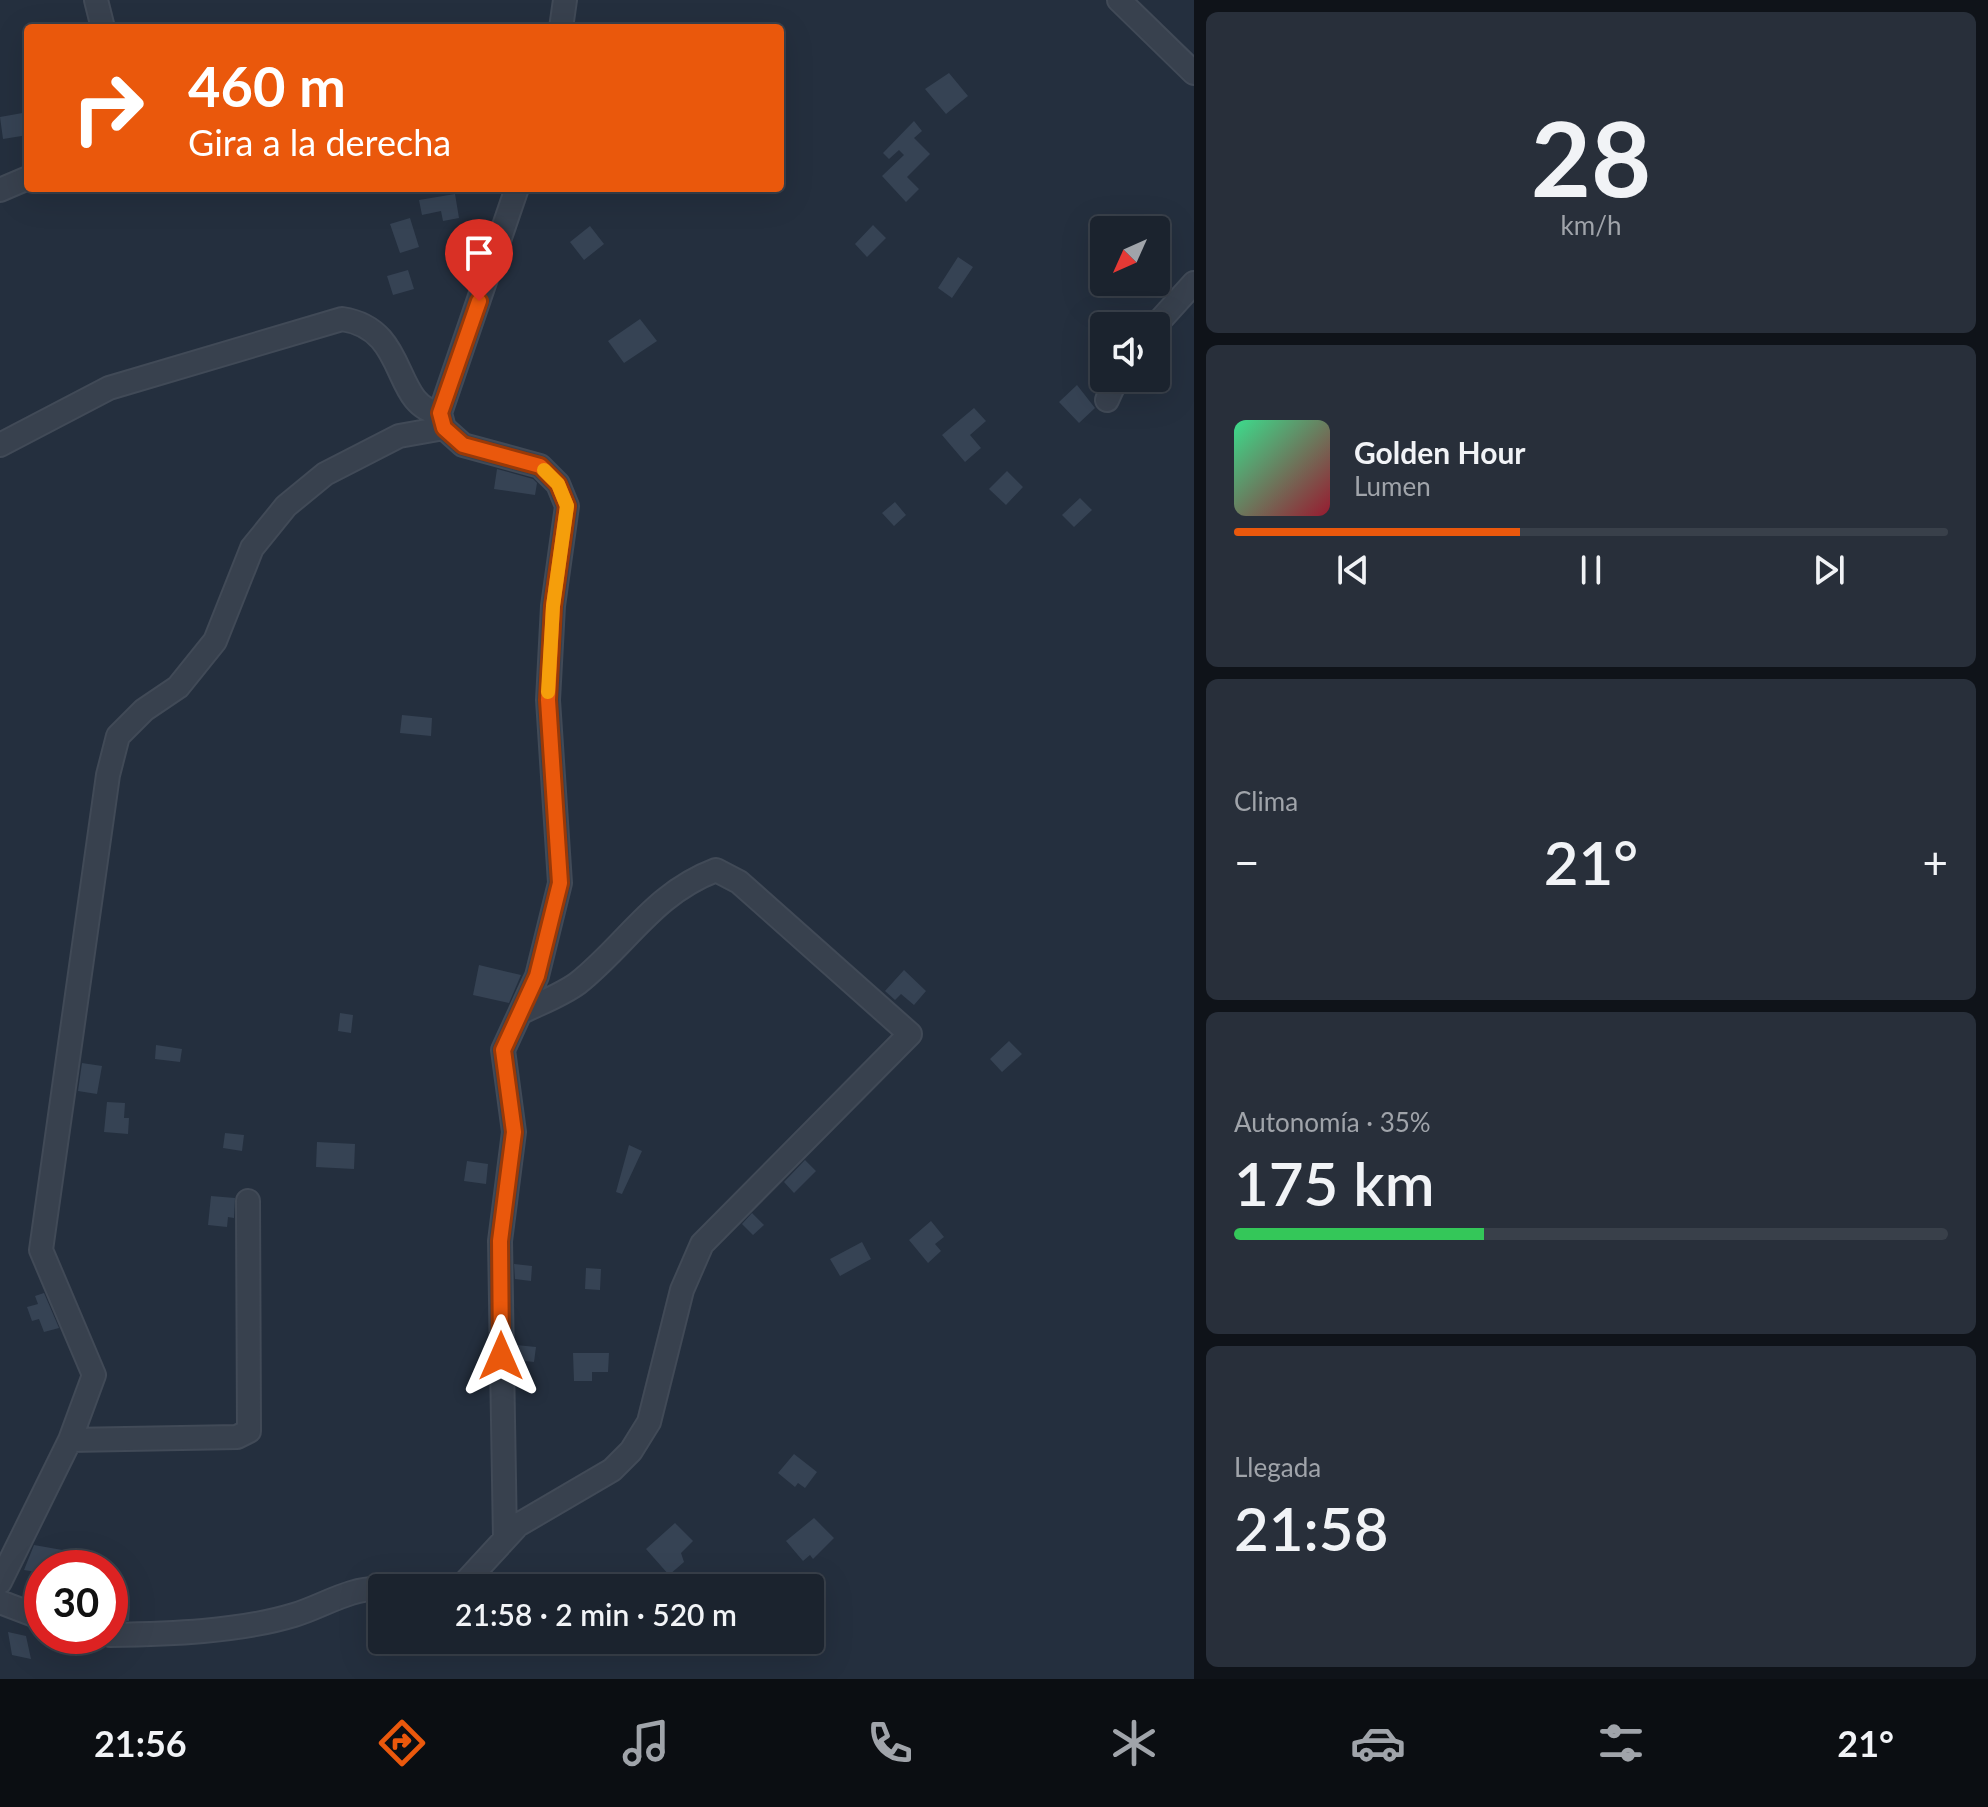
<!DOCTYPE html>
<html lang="es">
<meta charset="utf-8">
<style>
body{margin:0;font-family:Lato,sans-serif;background:#282f3a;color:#f1f3f6;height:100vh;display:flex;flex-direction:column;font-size:30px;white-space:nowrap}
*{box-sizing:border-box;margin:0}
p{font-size:26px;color:#a0a4aa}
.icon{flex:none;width:44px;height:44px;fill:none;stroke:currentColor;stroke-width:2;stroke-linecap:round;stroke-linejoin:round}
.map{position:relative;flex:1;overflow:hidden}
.side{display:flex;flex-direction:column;gap:12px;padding:12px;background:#0f1319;width:794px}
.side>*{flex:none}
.banner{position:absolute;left:24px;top:24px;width:760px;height:168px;border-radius:8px;box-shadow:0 8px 32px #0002,0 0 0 2px #39404a;background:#ea580c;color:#fff;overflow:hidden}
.needle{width:52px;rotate:225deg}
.fabs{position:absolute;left:1090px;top:216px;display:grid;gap:16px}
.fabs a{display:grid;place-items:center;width:80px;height:80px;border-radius:8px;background:#1b232e;box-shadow:0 8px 32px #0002,0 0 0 2px #39404a;font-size:40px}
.speed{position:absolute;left:24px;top:1550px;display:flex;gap:16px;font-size:40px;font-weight:700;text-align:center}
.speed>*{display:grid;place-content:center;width:104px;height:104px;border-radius:50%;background:#1b232e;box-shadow:0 8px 32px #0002,0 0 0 2px #39404a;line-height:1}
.speed .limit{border:12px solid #d22;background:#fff;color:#111}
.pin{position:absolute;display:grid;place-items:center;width:68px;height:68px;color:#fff;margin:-82px -34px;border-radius:50% 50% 50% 0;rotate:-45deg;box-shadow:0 0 8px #0007}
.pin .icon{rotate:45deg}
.me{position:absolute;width:88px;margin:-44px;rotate:0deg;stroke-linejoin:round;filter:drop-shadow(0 0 6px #0008)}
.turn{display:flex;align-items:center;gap:28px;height:168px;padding:0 32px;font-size:36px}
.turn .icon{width:104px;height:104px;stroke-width:2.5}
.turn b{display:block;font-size:56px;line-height:68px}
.big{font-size:60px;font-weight:600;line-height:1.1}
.side .card{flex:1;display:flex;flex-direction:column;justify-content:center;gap:12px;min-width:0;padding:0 28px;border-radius:12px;background:#282f3a}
.side .dial{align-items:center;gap:0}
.dial b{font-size:104px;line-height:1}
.song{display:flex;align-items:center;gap:24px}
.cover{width:96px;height:96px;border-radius:12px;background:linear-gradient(135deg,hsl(150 70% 55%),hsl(350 70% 35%))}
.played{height:8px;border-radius:4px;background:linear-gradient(90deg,#ea580c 40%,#39404a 40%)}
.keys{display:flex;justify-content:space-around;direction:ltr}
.heat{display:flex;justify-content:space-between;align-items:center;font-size:44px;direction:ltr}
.charge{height:12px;border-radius:6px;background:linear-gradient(90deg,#34c759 35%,#39404a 0)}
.trip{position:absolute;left:368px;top:1574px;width:456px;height:80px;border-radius:8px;background:#1b232e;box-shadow:0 8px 32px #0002,0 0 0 2px #39404a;font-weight:600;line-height:80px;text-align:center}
.tab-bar{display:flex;height:128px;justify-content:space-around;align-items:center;background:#0b0e12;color:#a0a4aa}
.tab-bar .icon{width:56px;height:56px}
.tab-bar .selected{color:#ea580c}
.tab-bar b{font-size:36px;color:#f1f3f6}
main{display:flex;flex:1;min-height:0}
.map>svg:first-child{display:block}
</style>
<main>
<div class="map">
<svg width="1194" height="1679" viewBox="0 0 1194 1679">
<rect width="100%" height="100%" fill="#242f3e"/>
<path fill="#364354" d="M949,73l19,23 -22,18 -21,-25z
M28,112v23l-25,4 -3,-22z
M914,121l8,10 -8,7 16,16 -23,23 12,12 -13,13 -24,-26 22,-21 -5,-5 -10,9 -6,-6z
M455,194l4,24 -16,3 -2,-10 -19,4 -3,-15z
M410,218l9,29 -19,6 -10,-29z
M873,225l13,13 -19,19 -12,-13z
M590,226l14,18 -20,16 -14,-18z
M958,257l15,10 -21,31 -14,-10z
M408,270l6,19 -21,6 -6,-19z
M640,319l17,22 -33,22 -16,-22z
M1077,385l18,23 -16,15 -20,-21z
M974,408l12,13 -16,14 11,13 -16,14 -23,-27z
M497,469l36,10 4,4 -2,12 -41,-6z
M1007,471l16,16 -17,18 -17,-16z
M1080,498l12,12 -18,17 -12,-12z
M895,502l11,13 -12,11 -12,-13z
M402,715l30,3 -1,18 -31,-3z
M479,965l42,10 -12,28 -36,-8z
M904,970l22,21 -12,14 -13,-11 -6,6 -10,-9z
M340,1013l13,2 -2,18 -13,-2z
M1009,1041l13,13 -20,18 -12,-13z
M156,1045l26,4 -2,13 -25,-3z
M82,1063l20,3 -5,28 -19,-3z
M107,1102l18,1 -1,15h5l-1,16 -24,-2z
M225,1133l19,2 -2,16 -19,-3z
M317,1142l38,2 -1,25 -38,-2z
M629,1145l13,6 -20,43 -6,-2z
M805,1160l11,11 -22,22 -10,-11z
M467,1161l21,3 -2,20 -22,-3z
M211,1196l24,2 -1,20 -6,-1 -1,10 -19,-2z
M752,1213l12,12 -11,10 -11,-11z
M931,1221l13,16 -9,7 6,7 -13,12 -19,-23z
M862,1242l9,17 -31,17 -10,-17z
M514,1264l18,2 -1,15 -16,-2z
M586,1268l15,1 -1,21 -15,-1z
M44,1293l15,35 -15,4 -5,-13 -7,2 -5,-14 11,-3 -3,-8z
M516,1345l20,2 -2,15 -18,-2z
M573,1353h36l-1,19h-16v9h-18z
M794,1454l23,18 -12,16 -7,-5 -3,4 -17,-14z
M814,1518l20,20 -21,21 -3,-4 -7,6 -17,-20z
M675,1523l18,18 -12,12 3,9 -15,13 -23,-26z
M34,1545l34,6 -3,17 -23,-2v7l-18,-3z
M110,1605l20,1 -1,15 -19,-1z
M8,1632l18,4 5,23 -19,-4z"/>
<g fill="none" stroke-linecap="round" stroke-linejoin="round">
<defs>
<path id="minor" d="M96,0l7,28
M1119,0l75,73
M561,28l4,-28
M0,190l28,-12
M1155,326l39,-43
M1107,400l10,-22
M0,445l109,-57 233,-69c68,10 49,88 98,94
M70,1440l167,-3 12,-6 -1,-230
M505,1539l-5,-298 14,-109 -11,-82 34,-74 23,-93 -12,-183 5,-94 14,-100 -9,-22 -18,-18 -77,-21 -19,-17 -4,-15 77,-225
M0,1582l70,-142 24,-65 -53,-125 67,-475 10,-39 26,-26 34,-23 37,-46 37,-93 34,-42 39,-32 74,-38 45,-8
M460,1588l58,-63 94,-55 19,-19 18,-29 33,-132 20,-46 208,-210 -171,-152 -23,-12c-63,24 -88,73 -138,113 -16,12 -38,20 -56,29
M0,1602l42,16
M110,1635c59,-1 128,-3 184,-20 30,-9 56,-28 88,-26"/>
</defs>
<use href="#minor" stroke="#414a57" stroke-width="26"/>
<use href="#minor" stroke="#38414e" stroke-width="22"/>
</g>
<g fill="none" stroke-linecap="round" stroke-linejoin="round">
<defs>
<path id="route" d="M479,301l-39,112 4,15 19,17 77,21 18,18 9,22 -14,100 -5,94 12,183 -23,93 -34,74 11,82 -14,109 1,115"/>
</defs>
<use href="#route" stroke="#983908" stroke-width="20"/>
<use href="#route" stroke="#ea580c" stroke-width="14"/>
<path stroke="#f59e0b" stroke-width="14" d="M544,470l14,14 9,22 -14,100 -5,86"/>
</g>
</svg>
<div class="fabs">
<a><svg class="needle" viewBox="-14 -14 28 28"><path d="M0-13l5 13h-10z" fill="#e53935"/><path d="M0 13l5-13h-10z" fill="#a0a4aa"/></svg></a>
<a><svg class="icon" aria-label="sound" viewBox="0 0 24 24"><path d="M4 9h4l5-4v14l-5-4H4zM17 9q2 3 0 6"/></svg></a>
</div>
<div class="speed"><div class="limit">30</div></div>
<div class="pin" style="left:479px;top:301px;background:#d93025"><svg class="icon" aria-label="arrive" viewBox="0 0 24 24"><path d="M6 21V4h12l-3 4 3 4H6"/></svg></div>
<svg class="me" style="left:501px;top:1356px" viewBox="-20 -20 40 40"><path d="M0-17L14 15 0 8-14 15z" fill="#ea580c" stroke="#fff" stroke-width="4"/></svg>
<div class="trip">21:58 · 2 min · 520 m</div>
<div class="banner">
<div class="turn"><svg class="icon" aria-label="right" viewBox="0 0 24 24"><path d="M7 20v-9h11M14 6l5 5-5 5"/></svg><div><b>460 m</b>Gira a la derecha</div></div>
</div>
</div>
<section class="side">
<div class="card dial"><b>28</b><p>km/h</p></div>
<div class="card">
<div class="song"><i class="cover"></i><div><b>Golden Hour</b><p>Lumen</p></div></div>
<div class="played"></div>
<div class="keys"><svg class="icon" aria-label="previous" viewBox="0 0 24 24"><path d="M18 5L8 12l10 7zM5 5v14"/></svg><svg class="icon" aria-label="pause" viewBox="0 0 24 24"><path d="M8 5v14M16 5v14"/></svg><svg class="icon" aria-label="next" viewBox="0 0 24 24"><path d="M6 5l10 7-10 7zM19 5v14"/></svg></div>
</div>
<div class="card"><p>Clima</p>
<div class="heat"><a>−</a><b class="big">21°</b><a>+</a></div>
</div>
<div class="card"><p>Autonomía · 35%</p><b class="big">175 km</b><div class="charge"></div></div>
<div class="card"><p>Llegada</p><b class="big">21:58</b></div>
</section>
</main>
<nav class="tab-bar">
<b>21:56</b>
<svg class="icon selected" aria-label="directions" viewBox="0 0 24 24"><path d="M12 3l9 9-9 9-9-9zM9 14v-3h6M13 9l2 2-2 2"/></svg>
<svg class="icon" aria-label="music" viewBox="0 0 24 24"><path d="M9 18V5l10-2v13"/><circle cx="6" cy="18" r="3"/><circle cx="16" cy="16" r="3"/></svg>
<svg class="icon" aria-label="phone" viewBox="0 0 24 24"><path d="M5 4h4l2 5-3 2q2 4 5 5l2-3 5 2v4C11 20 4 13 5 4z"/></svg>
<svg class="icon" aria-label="climate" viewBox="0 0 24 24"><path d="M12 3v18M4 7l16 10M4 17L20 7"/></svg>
<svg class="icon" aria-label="car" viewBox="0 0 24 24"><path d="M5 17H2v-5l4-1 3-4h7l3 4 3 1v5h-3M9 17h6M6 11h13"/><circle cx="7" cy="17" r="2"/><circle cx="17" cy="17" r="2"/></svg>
<svg class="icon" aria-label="filters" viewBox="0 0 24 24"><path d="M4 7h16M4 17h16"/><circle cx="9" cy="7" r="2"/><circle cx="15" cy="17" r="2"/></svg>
<b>21°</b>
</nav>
